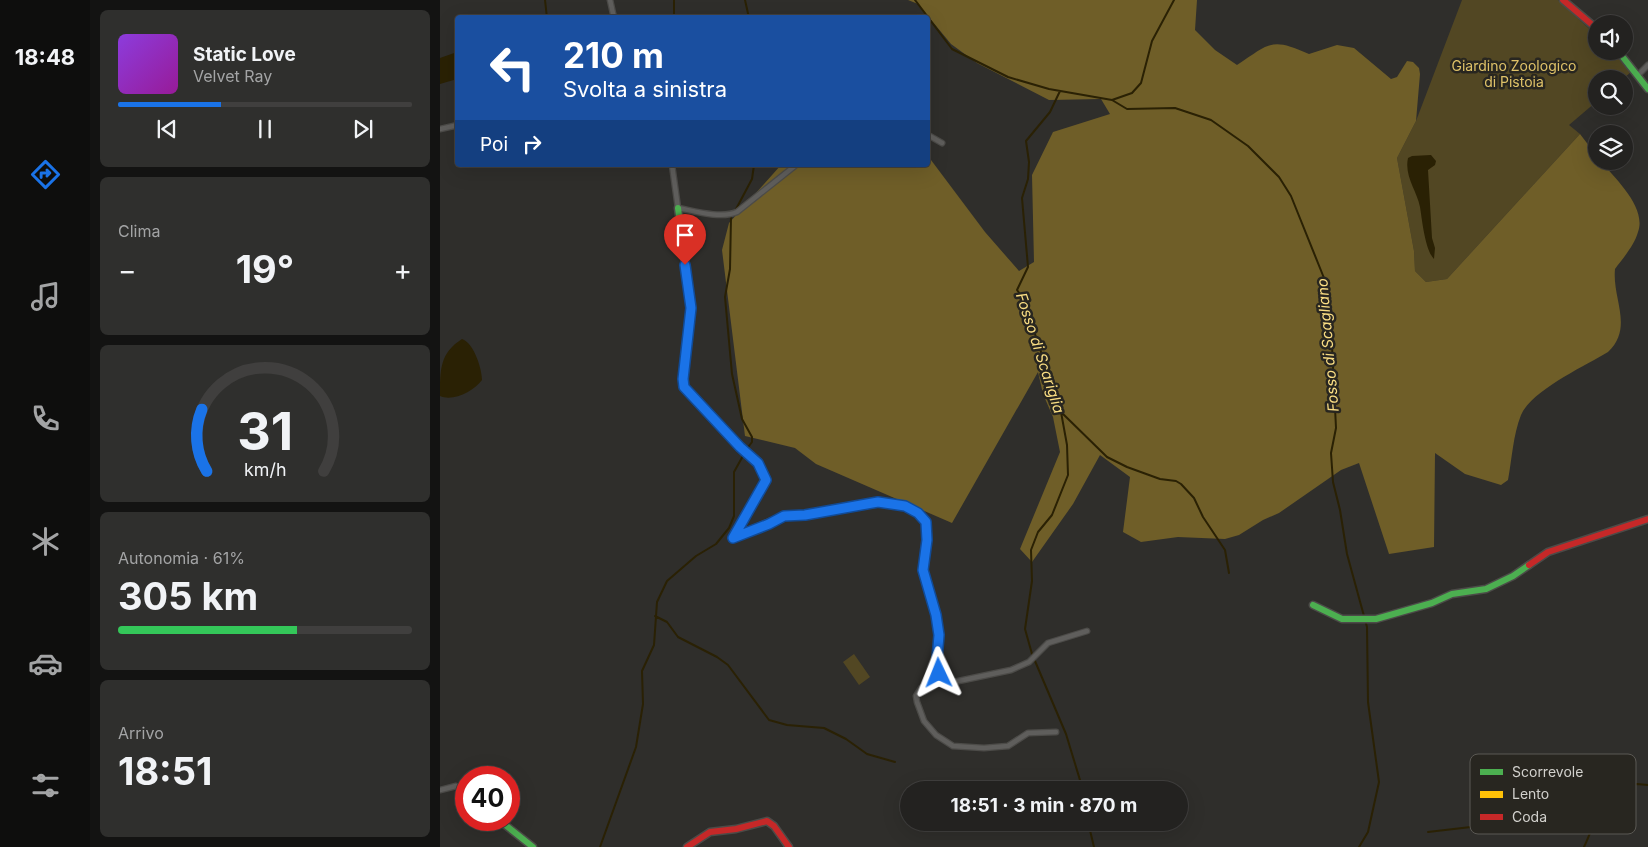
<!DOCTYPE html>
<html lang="it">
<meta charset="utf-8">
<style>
body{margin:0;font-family:Inter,sans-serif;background:#2f2f2d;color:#f1f3f6;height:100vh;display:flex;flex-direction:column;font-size:19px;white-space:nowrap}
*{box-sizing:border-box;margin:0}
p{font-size:16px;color:#a3a4a5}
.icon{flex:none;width:28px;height:28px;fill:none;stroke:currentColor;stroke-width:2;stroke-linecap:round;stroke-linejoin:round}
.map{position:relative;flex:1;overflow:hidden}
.details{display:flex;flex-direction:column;gap:10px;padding:10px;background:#131312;width:350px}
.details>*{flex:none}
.top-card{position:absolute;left:15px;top:15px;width:475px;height:152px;border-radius:5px;box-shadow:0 5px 20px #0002,0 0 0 1px #403f3e;background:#1a4fa0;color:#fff;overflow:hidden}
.controls{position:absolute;left:1148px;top:15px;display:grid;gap:10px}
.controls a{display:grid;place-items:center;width:45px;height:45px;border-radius:50%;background:#232220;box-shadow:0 5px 20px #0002,0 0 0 1px #403f3e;font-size:25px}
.speed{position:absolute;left:15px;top:766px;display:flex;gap:10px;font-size:25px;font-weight:700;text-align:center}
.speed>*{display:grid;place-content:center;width:65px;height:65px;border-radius:50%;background:#232220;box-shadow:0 5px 20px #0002,0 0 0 1px #403f3e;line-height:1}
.speed .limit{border:8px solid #d22;background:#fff;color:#111}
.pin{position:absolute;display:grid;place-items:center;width:42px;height:42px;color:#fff;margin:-51px -21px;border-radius:50% 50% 50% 0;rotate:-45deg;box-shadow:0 0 5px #0007}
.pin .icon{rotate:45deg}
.me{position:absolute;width:55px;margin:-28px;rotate:358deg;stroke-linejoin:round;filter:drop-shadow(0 0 4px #0008)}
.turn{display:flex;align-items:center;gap:18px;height:105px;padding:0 25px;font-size:22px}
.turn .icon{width:65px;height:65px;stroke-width:2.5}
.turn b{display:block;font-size:35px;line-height:42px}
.then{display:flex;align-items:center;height:48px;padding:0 25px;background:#0003;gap:10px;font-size:19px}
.big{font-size:38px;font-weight:700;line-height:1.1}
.details .tile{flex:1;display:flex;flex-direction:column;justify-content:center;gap:8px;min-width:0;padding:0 18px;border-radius:8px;background:#2f2f2d}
.details .dial{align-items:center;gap:0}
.dial svg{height:130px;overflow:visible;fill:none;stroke:#403f3e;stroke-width:7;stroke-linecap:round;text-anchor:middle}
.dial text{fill:#f1f3f6;stroke:none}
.song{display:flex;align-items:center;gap:15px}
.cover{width:60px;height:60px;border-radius:8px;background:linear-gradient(135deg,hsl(270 70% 55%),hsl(300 70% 35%))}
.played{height:5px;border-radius:2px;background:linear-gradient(90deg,#1a73e8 35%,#403f3e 35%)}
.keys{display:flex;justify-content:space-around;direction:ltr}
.heat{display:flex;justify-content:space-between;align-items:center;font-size:28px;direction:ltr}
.charge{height:8px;border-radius:4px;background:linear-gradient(90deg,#34c759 61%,#403f3e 0)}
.trip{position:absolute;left:460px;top:781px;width:288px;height:50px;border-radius:25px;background:#232220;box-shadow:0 5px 20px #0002,0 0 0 1px #403f3e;font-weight:700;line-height:50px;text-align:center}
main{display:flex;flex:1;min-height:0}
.tab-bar{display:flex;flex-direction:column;width:90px;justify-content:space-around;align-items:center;background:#0e0e0d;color:#a3a4a5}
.tab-bar .icon{width:35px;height:35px}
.tab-bar .current{color:#1a73e8}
.tab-bar b{font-size:22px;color:#f1f3f6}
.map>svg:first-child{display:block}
</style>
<main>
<nav class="tab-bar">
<b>18:48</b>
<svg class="icon current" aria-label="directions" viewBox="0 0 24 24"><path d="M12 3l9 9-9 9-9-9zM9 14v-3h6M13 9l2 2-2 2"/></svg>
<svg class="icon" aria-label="music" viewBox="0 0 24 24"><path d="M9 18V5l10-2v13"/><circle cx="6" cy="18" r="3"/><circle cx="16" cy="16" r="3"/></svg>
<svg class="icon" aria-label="phone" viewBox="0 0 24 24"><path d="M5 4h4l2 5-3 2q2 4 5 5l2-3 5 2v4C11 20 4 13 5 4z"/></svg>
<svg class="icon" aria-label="climate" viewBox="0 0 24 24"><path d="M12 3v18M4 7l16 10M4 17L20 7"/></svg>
<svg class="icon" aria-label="car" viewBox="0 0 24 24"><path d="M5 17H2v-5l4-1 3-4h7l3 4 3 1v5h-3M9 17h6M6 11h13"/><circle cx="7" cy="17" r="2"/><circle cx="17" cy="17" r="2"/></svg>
<svg class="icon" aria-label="filters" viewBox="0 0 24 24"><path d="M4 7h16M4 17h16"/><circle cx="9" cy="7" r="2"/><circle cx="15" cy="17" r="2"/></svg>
</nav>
<section class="details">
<div class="tile">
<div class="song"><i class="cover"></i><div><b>Static Love</b><p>Velvet Ray</p></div></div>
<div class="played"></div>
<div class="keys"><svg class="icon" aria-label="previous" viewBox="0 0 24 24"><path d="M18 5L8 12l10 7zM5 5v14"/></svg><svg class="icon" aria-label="pause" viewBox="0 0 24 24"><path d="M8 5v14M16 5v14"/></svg><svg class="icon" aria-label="next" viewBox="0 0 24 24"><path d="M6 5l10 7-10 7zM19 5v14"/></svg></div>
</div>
<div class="tile"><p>Clima</p>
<div class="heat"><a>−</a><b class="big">19°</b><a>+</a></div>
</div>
<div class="tile dial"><svg viewBox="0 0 100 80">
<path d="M14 69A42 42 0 1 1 86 69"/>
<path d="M14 69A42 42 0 0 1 11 31" stroke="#1a73e8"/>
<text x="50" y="56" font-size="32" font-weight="700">31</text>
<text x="50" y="72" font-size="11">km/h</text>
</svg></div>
<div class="tile"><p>Autonomia · 61%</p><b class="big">305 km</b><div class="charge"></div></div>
<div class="tile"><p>Arrivo</p><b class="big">18:51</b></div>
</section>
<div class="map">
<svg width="1208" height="847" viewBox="0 0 1208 847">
<rect width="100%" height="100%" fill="#2f2e2b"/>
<path fill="#524723" d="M1022,0h96l38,35v16h16l19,21 -8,7h-27v23l-27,23 11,9 -133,145 -21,3 -11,-11 -1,-20 -17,-93 19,-37z
M414,654l16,23 -11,8 -16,-23z"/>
<path fill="#6f5e28" d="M468,0h289l-2,30 20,20 22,15c33,-22 34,-28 72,-11l28,-9 17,3 37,31 6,-2 10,-16 6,1 6,6 1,6 -4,47 -19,37 17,93 1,20 11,11 21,-3 133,-145 16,21v6h5c14,18 46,46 37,71 -4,14 -15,26 -23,37 -3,30 19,58 -7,83 -23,14 -76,38 -87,63 -8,20 -9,44 -13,65l-7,5 -36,-11 -30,-21 -1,94 -45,7 -30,-91 -18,7 -62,43 -16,7 -24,15 -14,4 -47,-2 -37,5 -18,-10 7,-55 -30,-22 -27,49 -41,58 -12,-13 40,-97 -7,-35 -10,-23 -5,-22 -86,151 -136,-59 -21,-16 -50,-12 -23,-186 7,-27 52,-58h147v-9l57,76 34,39 15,-9 -2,-87 21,-43 57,-18 -9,-15 -52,1 -72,-37 -26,-19 -33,-40z"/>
<path fill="#2a2104" d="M17,52v27l-17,5v-26z
M991,155l5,6 -1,4 -7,5 4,68 3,10 -1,11c-9,-9 -12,-40 -14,-52 -3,-16 -16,-31 -12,-49l4,-2z
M22,339c12,4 20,30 20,41 -8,11 -29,22 -42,16 0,-27 0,-43 22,-57z"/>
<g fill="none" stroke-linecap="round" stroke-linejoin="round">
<path stroke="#2a2104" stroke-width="2" d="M105,0l2,18
M234,0v18
M305,0l4,18
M475,0l37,49 56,28 41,12 63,11 15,9 48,-1 36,12 37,26 31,31 12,19 33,82 8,68 4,82 -5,25 2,29 7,28 7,44 20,73 1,75 11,80 -11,50 -9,15
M620,91l-10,21 -24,29 3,21 -1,17 -6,19 6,69 -11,23 6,8 38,114 6,33 1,30 -16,40 -14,17 -7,18 1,31 -7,48 7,25 34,80 17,56
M672,100l20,-7 9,-10 11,-42 22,-41
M295,211l17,-32 2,-14
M291,217l-1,52 -5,28 7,77 10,45 10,18v5l-6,8
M621,412l46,45 20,10 33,12 16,2 5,3 13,14 9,19 22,33 4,23
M215,616l12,6 11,15 39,20 11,8 41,55 18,5 37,3 22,11 21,15 28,8
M648,822l6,25
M988,832l60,-7 35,-11 18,-1 26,-7 42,-16 28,-6 11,1
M160,847l36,-100 7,-43 -1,-33 12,-26 3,-43 10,-21 29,-25 20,-12 13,-16 5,-12v-44l10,-18
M1144,847c15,-33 12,-41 45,-60"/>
<defs>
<path id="street" d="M170,0l4,18
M1198,75l10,-10
M0,129l18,-4
M488,135l14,8
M232,165l6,43c16,3 43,11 59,4l59,-47
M616,732l-28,1 -20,13 -24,2 -31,-2 -17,-11 -12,-14 -7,-19 -1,-6 5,-8 9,-4 19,-1 62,-13 18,-8 19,-19 39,-12
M0,790l16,-4 10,7"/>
<path id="fast" d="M1178,51l30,38
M238,208l13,100 -8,71 2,8 55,60 18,16 8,17 -33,58
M873,605l29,14h34l56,-16 20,-9 34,-5 27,-13 16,-11
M59,820l34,27"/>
<path id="slow" d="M483,572l13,43 3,20 -1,48"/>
<path id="jam" d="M1123,0l33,28
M293,538c17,-7 33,-15 50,-21 7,-3 18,-1 26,-3 29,-5 99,-26 116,8 7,14 -2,35 -2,50
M1089,565l19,-13 100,-33
M247,847l23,-15 26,-3 31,-8 7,5 15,21"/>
</defs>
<use href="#street" stroke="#4c4b48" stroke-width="7"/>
<use href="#fast" stroke="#4c4b48" stroke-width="9"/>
<use href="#slow" stroke="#4c4b48" stroke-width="9"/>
<use href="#jam" stroke="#4c4b48" stroke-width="9"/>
<use href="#street" stroke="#5f5e5c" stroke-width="4.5"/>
<use href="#fast" stroke="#4caf50" stroke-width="6"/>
<use href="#slow" stroke="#ffc107" stroke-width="6"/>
<use href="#jam" stroke="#c62828" stroke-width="6"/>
</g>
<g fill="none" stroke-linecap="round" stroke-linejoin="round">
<defs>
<path id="route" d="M245,265l6,43 -8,71 1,8 56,60 18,16 8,17 -33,58 36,-14 15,-8 21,-1 73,-13 27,4 13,7 8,9 1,18 -4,30 13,45 3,20 -2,24 2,14"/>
</defs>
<use href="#route" stroke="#114b97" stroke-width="12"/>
<use href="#route" stroke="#1a73e8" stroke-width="9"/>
</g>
<g text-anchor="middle" stroke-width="5" stroke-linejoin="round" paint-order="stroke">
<g font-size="14" fill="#dfc268" stroke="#282620">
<text x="1074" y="71">Giardino Zoologico<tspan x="1074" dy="16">di Pistoia</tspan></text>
</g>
<g font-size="15" font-style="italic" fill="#f9dd83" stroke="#282620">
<text transform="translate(888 345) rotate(-95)" y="5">Fosso di Scagliano</text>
<text transform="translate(600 353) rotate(72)" y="5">Fosso di Scariglia</text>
</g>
</g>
<rect x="1030" y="754" width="166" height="80" rx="8" fill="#282620" stroke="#5b5954" stroke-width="1"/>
<rect x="1040" y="769" width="23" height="6" fill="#4caf50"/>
<rect x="1040" y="791" width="23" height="7" fill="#ffc107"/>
<rect x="1040" y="814" width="23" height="6" fill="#c62828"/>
<g font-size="14" fill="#d2d1cd">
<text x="1072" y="777">Scorrevole</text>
<text x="1072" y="799">Lento</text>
<text x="1072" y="822">Coda</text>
</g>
</svg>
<div class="controls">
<a><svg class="icon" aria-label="sound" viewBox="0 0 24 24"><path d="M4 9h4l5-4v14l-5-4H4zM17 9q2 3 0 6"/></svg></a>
<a><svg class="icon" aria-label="search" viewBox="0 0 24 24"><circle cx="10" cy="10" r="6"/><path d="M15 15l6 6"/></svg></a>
<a><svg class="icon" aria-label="layers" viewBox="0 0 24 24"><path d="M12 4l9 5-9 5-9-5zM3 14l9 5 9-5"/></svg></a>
</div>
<div class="speed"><div class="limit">40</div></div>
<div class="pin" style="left:245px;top:265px;background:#d93025"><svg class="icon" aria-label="arrive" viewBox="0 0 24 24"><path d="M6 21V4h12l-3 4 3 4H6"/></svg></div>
<svg class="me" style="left:499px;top:673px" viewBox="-20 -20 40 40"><path d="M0-17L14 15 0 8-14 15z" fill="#1a73e8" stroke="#fff" stroke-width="4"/></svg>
<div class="trip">18:51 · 3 min · 870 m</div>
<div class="top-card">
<div class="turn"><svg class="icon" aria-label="left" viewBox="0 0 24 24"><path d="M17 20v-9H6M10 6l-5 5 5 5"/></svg><div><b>210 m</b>Svolta a sinistra</div></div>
<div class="then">Poi<svg class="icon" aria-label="right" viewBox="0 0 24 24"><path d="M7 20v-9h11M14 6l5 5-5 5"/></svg></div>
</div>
</div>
</main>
